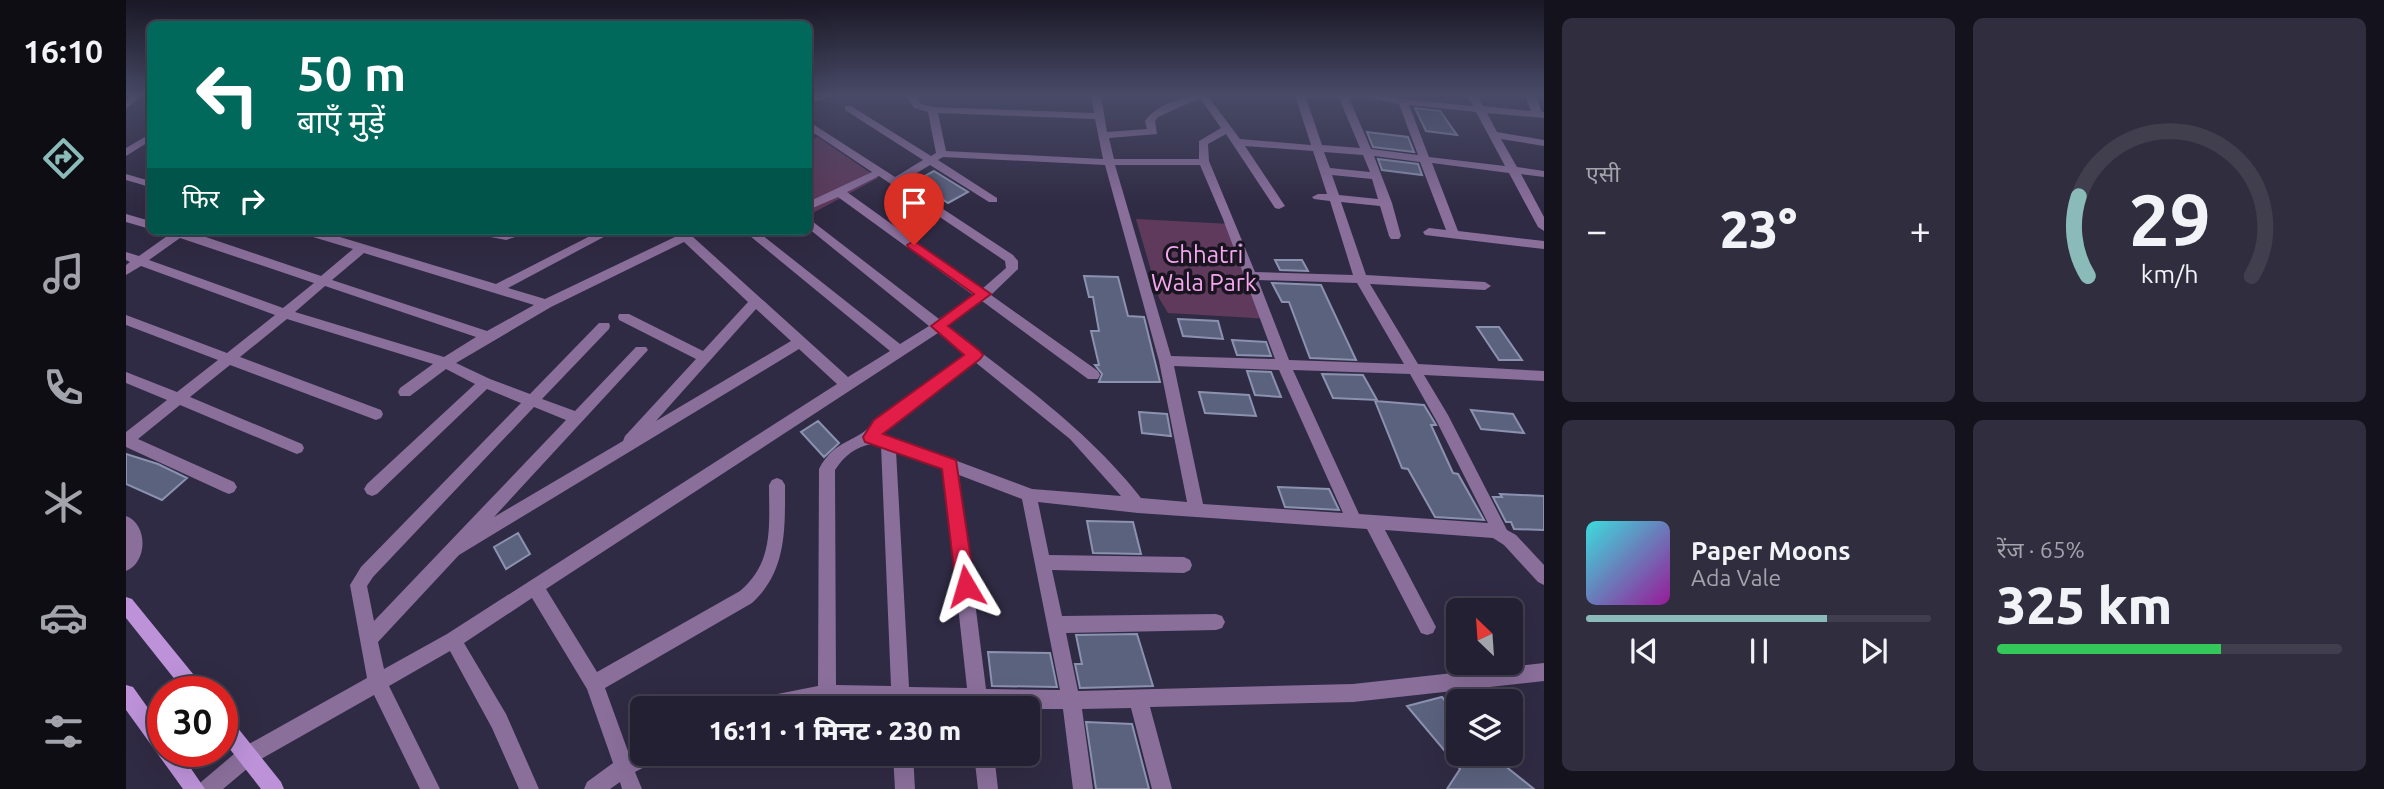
<!DOCTYPE html>
<html lang="hi">
<meta charset="utf-8">
<style>
body{margin:0;font-family:Ubuntu,"Noto Sans Devanagari",sans-serif;background:#302d3f;color:#f1f3f6;height:100vh;display:flex;flex-direction:column;font-size:26px;white-space:nowrap}
*{box-sizing:border-box;margin:0}
p{font-size:23px;color:#a3a3ac}
.icon{flex:none;width:38px;height:38px;fill:none;stroke:currentColor;stroke-width:2;stroke-linecap:round;stroke-linejoin:round}
.map{position:relative;flex:1;overflow:hidden}
.sheet{display:flex;flex-direction:column;gap:18px;padding:18px;background:#14121c;width:840px}
.sheet>*{flex:none}
.top-card{position:absolute;left:21px;top:21px;width:665px;height:214px;border-radius:10px;box-shadow:0 7px 28px #0002,0 0 0 2px #413e4e;background:#00695c;color:#fff;overflow:hidden}
.needle{width:46px;rotate:335deg}
.fabs{position:absolute;left:1320px;top:598px;display:grid;gap:14px}
.fabs a{display:grid;place-items:center;width:77px;height:77px;border-radius:10px;background:#242033;box-shadow:0 7px 28px #0002,0 0 0 2px #413e4e;font-size:35px}
.speed{position:absolute;left:21px;top:676px;display:flex;gap:14px;font-size:35px;font-weight:700;text-align:center}
.speed>*{display:grid;place-content:center;width:91px;height:91px;border-radius:50%;background:#242033;box-shadow:0 7px 28px #0002,0 0 0 2px #413e4e;line-height:1}
.speed .limit{border:10px solid #d22;background:#fff;color:#111}
.pin{position:absolute;display:grid;place-items:center;width:60px;height:60px;color:#fff;margin:-72px -30px;border-radius:50% 50% 50% 0;rotate:-45deg;box-shadow:0 0 7px #0007}
.pin .icon{rotate:45deg}
.me{position:absolute;width:77px;margin:-38px;rotate:353deg;stroke-linejoin:round;filter:drop-shadow(0 0 5px #0008)}
.turn{display:flex;align-items:center;gap:24px;height:147px;padding:0 35px;font-size:32px}
.turn .icon{width:91px;height:91px;stroke-width:2.5}
.turn b{display:block;font-size:49px;line-height:60px}
.then{display:flex;align-items:center;height:66px;padding:0 35px;background:#0003;gap:14px;font-size:26px}
.big{font-size:52px;font-weight:800;line-height:1.1}
.sheet .tile{flex:1;display:flex;flex-direction:column;justify-content:center;gap:10px;min-width:0;padding:0 24px;border-radius:10px;background:#302d3f}
.sheet .dial{align-items:center;gap:0}
.dial svg{height:182px;overflow:visible;fill:none;stroke:#413e4e;stroke-width:7;stroke-linecap:round;text-anchor:middle}
.dial text{fill:#f1f3f6;stroke:none}
.song{display:flex;align-items:center;gap:21px}
.cover{width:84px;height:84px;border-radius:10px;background:linear-gradient(135deg,hsl(180 70% 55%),hsl(300 70% 35%))}
.played{height:7px;border-radius:4px;background:linear-gradient(90deg,#8bbbb9 70%,#413e4e 70%)}
.keys{display:flex;justify-content:space-around;direction:ltr}
.heat{display:flex;justify-content:space-between;align-items:center;font-size:38px;direction:ltr}
.charge{height:10px;border-radius:5px;background:linear-gradient(90deg,#34c759 65%,#413e4e 0)}
.sheet .tiles{flex:1;display:grid;gap:18px;grid-template-columns:repeat(2,1fr)}
.trip{position:absolute;left:504px;top:696px;width:410px;height:70px;border-radius:10px;background:#242033;box-shadow:0 7px 28px #0002,0 0 0 2px #413e4e;font-weight:800;line-height:70px;text-align:center}
main{display:flex;flex:1;min-height:0}
.dock{display:flex;flex-direction:column;width:126px;justify-content:space-around;align-items:center;background:#0e0d14;color:#a3a3ac}
.dock .icon{width:49px;height:49px}
.dock .on{color:#8bbbb9}
.dock b{font-size:32px;color:#f1f3f6}
.map>svg:first-child{display:block}
</style>
<main>
<nav class="dock">
<b>16:10</b>
<svg class="icon on" aria-label="directions" viewBox="0 0 24 24"><path d="M12 3l9 9-9 9-9-9zM9 14v-3h6M13 9l2 2-2 2"/></svg>
<svg class="icon" aria-label="music" viewBox="0 0 24 24"><path d="M9 18V5l10-2v13"/><circle cx="6" cy="18" r="3"/><circle cx="16" cy="16" r="3"/></svg>
<svg class="icon" aria-label="phone" viewBox="0 0 24 24"><path d="M5 4h4l2 5-3 2q2 4 5 5l2-3 5 2v4C11 20 4 13 5 4z"/></svg>
<svg class="icon" aria-label="climate" viewBox="0 0 24 24"><path d="M12 3v18M4 7l16 10M4 17L20 7"/></svg>
<svg class="icon" aria-label="car" viewBox="0 0 24 24"><path d="M5 17H2v-5l4-1 3-4h7l3 4 3 1v5h-3M9 17h6M6 11h13"/><circle cx="7" cy="17" r="2"/><circle cx="17" cy="17" r="2"/></svg>
<svg class="icon" aria-label="filters" viewBox="0 0 24 24"><path d="M4 7h16M4 17h16"/><circle cx="9" cy="7" r="2"/><circle cx="15" cy="17" r="2"/></svg>
</nav>
<div class="map">
<svg width="1418" height="789" viewBox="0 0 1418 789">
<rect width="100%" height="100%" fill="#302b44"/>
<path fill="#5f3a5c" d="M692,137l60,41 -69,37 -1,-73z
M1010,219l95,5 40,95 -103,-6 -9,-15z"/>
<path fill="#5b627e" stroke="#8b92b0" stroke-width="2" d="M1289,108l25,3 17,24 -31,-4z
M1241,132l41,5 6,15 -41,-5z
M1252,159l40,5 4,11 -40,-5z
M808,171l34,21 -20,11 -17,-11 5,-2 -17,-11z
M1149,260h27l6,11 -28,-1z
M958,276l34,1 10,39 16,1 16,65h-61l3,-8 -7,-9h4l-8,-34h8l-6,-34h-4z
M1146,283l49,2 35,75 -46,-2 -21,-56h-7z
M1052,319l40,2 5,18 -40,-3z
M1351,327h22l23,33h-23z
M1106,340l34,2 5,14 -34,-1z
M1121,371l24,1 10,25 -26,-2z
M1196,374l41,1 14,25 -44,-2z
M1073,392l50,3 7,21 -51,-3z
M1249,401l49,4 12,20h-5l22,48 5,1 26,46 -49,-3 -27,-48 -6,-1z
M1345,410l42,4 11,19 -43,-4z
M1013,412l28,2 4,22 -29,-3z
M692,421l21,22 -15,14 -23,-25z
M0,454l32,10 29,14 -25,22 -36,-16z
M1152,487l51,2 10,21 -54,-3z
M1374,494l44,2v34l-30,-1 -3,-7h-5l-13,-25h9z
M961,521l46,1 8,32 -48,-1z
M392,533l12,21 -24,15 -12,-22z
M1011,634l16,52 -73,2 -5,-24h7l-6,-29z
M862,652l62,1 7,34 -65,-1z
M1316,697l16,19v38h31l9,12 6,-1 30,24h-87l13,-20 -53,-63z
M960,722l46,2 17,65h-53z"/>
<g fill="none" stroke-linecap="round" stroke-linejoin="round">
<path fill="#8a6f9b" fill-rule="evenodd" d="M6,95h10l-16,14v-8z
M693,95h17l-28,8v-6z
M779,95h10l6,9 12,3 161,6 -3,-18h10l6,37 40,-3 -2,-8c11,-17 42,-26 62,-26l33,44 71,6 -16,-50h86l22,4 70,7 -6,-11h10l6,11 48,5 -6,-16h10l7,17h2v6l-57,-5 10,19 47,8v6l-43,-7 16,28 27,4v6l-23,-3 23,43v14l-6,-4 -29,-54 -77,-10 26,68 86,10v8l-119,-14 -2,-3 6,-4 17,2 -26,-68 -46,-6 18,47 9,33 -2,3h-8l-2,-3 -9,-30 -39,-4 25,73 119,7 6,4 -6,4 -115,-6 48,80 126,7v10l-120,-6 24,40 59,115 9,5 28,30v20l-6,-3 -34,-37 -11,-7 -108,-8 51,97 -3,6 -6,2 -6,-2 -54,-104 -229,-16 -100,-11 11,53 135,2 6,3 2,5 -2,5 -6,3 -132,-3 10,46 154,-2 6,2 3,6 -3,6 -6,2 -150,3 12,58 275,-7 191,-21v18l-191,21 -203,5 22,82h-20l-21,-81 -49,1 11,80h-20l-10,-80h-93l-1,-2 -59,-2v4h-18v-4l-65,-2 -30,6h-60l2,-7 7,-2 72,-14 1,-217c16,-31 39,-26 56,-48l90,-66 -27,-22 -392,256 51,83 143,-81c34,-29 29,-65 29,-106l3,-5 5,-2 5,2 3,5c0,44 2,86 -33,118l-147,85 24,66 13,-7v7h17l-3,7 -21,11 7,17h-20l-2,-7 -10,7h-26l3,-7 26,-19 -26,-74 -55,-91 -68,45 42,71 33,75h-20l-27,-61 -42,-77 -61,35 51,103h-20l-46,-94 -120,68 -31,26h-25l3,-7 39,-33 127,-71 -17,-93 11,-18 160,-164 -34,-14 -110,105 -5,2 -5,-2 -3,-5 3,-5 108,-100 -29,-15 -36,27h-10l-2,-4 2,-4 33,-24 -146,-45 -47,38 141,53 2,4 -2,4 -5,2 -146,-55 -40,32 112,47 2,4 -2,4 -5,2 -5,-2 -112,-47 -42,34 96,43 3,5 -3,5 -5,2 -5,-2 -98,-45v-15l41,-32 -41,-17v-11l51,20 41,-32 -92,-35v-10l101,38 48,-38 -134,-49 -15,9v-10l4,-3 -4,-2v-8l13,4 31,-22 -4,-3h22l133,45 32,-27 -50,-15 -2,-3h19l176,53 104,-53h15l-107,57 37,11 132,-63 -2,-5h27l-9,6 155,140 42,-26 -146,-120h13l143,113 29,-18 -121,-98v-10l131,101 34,-24 -135,-98 -30,13v-8l64,-30 -64,-43v-8l87,56 28,-17 -78,-50v-4h6l80,50 5,-3 -8,-41 -14,-4zM1238,97l35,7 19,51 -47,-6 -22,-51zM1074,98l21,30 -22,13v18h-85l-5,-21 48,-4 -2,-13 3,-4zM1180,98h33l21,50 -38,-3zM1283,105l67,7 29,54 -76,-9zM812,113l157,6 8,40 -157,-8zM1100,134l49,74 4,1 6,-3 -40,-60 68,5 14,43h-9l-6,3 2,2 16,2 23,74 -98,-3 -46,-111 -1,-17zM1198,152l39,3 7,17 -40,-4zM817,157l162,8 54,196 28,141 -46,-4c-55,-70 -124,-117 -194,-172l35,-25 106,78h10l2,-4 -2,-4 -107,-76 27,-26v-8l-5,-6 -111,-73 28,-17 59,37h8v-4l-59,-38zM989,165h85l23,54 52,140 -104,-3zM1206,175l40,4 6,20 -39,-4zM753,176l126,85 1,7 -24,21 -135,-97zM54,238l134,45 -31,25 -134,-48zM558,242l64,60 -45,49 -74,-37h-10l-1,3 1,3 77,39 -71,77 -2,5 -129,76 154,-167 -2,-3h-10l-61,64 -33,-12 67,-70 1,-3 -1,-3h-10l-69,71 -40,-15 -34,-16 95,-56zM238,253l170,52 -47,26 -155,-51zM1132,280l99,3 47,81 -115,-4zM199,286l151,51 -32,20 -149,-45zM630,309l35,32 -135,80zM673,349l38,35 -390,250 -63,35 -6,-27 81,-87zM849,362l95,77 51,57 -89,-7 -150,-56zM1048,366l105,4 64,143 -140,-9zM1167,370l117,4 27,48 51,101 -129,-9zM408,407l32,13 -192,201 -7,-35 6,-9zM747,444l8,1 10,241 -55,-1 -1,-215c9,-14 21,-24 38,-26zM770,451l47,18 24,219 -58,-1zM833,475l63,24 38,191 -74,-1z
M24,134v7l-24,15v-8z
M0,174l24,7v6l-24,-7z
M0,214l24,7v8l-24,-7z
M347,231h54l-2,3 -19,6 -31,-6z
M0,516c22,8 22,46 0,55z
M767,754h20l2,35h-20z
M848,754h20l4,35h-20z"/>
<path fill="#bd92d9" fill-rule="evenodd" d="M0,597l6,2 70,86 3,6h-21l-58,-73z
M0,685l7,2 30,42v22h16l26,38h-22l-57,-79z
M96,715l7,2 52,65 3,7h-23l-39,-50z"/>
</g>
<linearGradient id="sky" x2="0" y2="1"><stop stop-color="#1a1825"/><stop offset="0.46" stop-color="#484a67"/><stop offset="1" stop-color="#484a67" stop-opacity="0"/></linearGradient>
<rect width="1418" height="205" fill="url(#sky)"/>
<path fill="#e11d48" stroke="#92132f" stroke-width="2" d="M788,241l77,53 -43,32 32,25 3,4 -3,4 -97,75 73,26 19,126 -3,6 -6,2 -7,-2 -3,-6 -14,-117 -77,-27 -2,-5 11,-17 90,-65 -33,-29 43,-32 -65,-46 -2,-3z"/>
<g text-anchor="middle" stroke-width="7" stroke-linejoin="round" paint-order="stroke">
<g font-size="24" fill="#f7a6ef" stroke="#181521">
<text x="1078" y="263">Chhatri<tspan x="1078" dy="28">Wala Park</tspan></text>
</g>
</g>
</svg>
<div class="fabs">
<a><svg class="needle" viewBox="-14 -14 28 28"><path d="M0-13l5 13h-10z" fill="#e53935"/><path d="M0 13l5-13h-10z" fill="#a3a3ac"/></svg></a>
<a><svg class="icon" aria-label="layers" viewBox="0 0 24 24"><path d="M12 4l9 5-9 5-9-5zM3 14l9 5 9-5"/></svg></a>
</div>
<div class="speed"><div class="limit">30</div></div>
<div class="pin" style="left:788px;top:245px;background:#d93025"><svg class="icon" aria-label="arrive" viewBox="0 0 24 24"><path d="M6 21V4h12l-3 4 3 4H6"/></svg></div>
<svg class="me" style="left:840px;top:586px" viewBox="-20 -20 40 40"><path d="M0-17L14 15 0 8-14 15z" fill="#e11d48" stroke="#fff" stroke-width="4"/></svg>
<div class="trip">16:11 · 1 मिनट · 230 m</div>
<div class="top-card">
<div class="turn"><svg class="icon" aria-label="left" viewBox="0 0 24 24"><path d="M17 20v-9H6M10 6l-5 5 5 5"/></svg><div><b>50 m</b>बाएँ मुड़ें</div></div>
<div class="then">फिर<svg class="icon" aria-label="right" viewBox="0 0 24 24"><path d="M7 20v-9h11M14 6l5 5-5 5"/></svg></div>
</div>
</div>
<section class="sheet">
<div class="tiles">
<div class="tile"><p>एसी</p>
<div class="heat"><a>−</a><b class="big">23°</b><a>+</a></div>
</div>
<div class="tile dial"><svg viewBox="0 0 100 80">
<path d="M14 69A42 42 0 1 1 86 69"/>
<path d="M14 69A42 42 0 0 1 10 34" stroke="#8bbbb9"/>
<text x="50" y="56" font-size="32" font-weight="700">29</text>
<text x="50" y="72" font-size="11">km/h</text>
</svg></div>
<div class="tile">
<div class="song"><i class="cover"></i><div><b>Paper Moons</b><p>Ada Vale</p></div></div>
<div class="played"></div>
<div class="keys"><svg class="icon" aria-label="previous" viewBox="0 0 24 24"><path d="M18 5L8 12l10 7zM5 5v14"/></svg><svg class="icon" aria-label="pause" viewBox="0 0 24 24"><path d="M8 5v14M16 5v14"/></svg><svg class="icon" aria-label="next" viewBox="0 0 24 24"><path d="M6 5l10 7-10 7zM19 5v14"/></svg></div>
</div>
<div class="tile"><p>रेंज · 65%</p><b class="big">325 km</b><div class="charge"></div></div>
</div>
</section>
</main>
